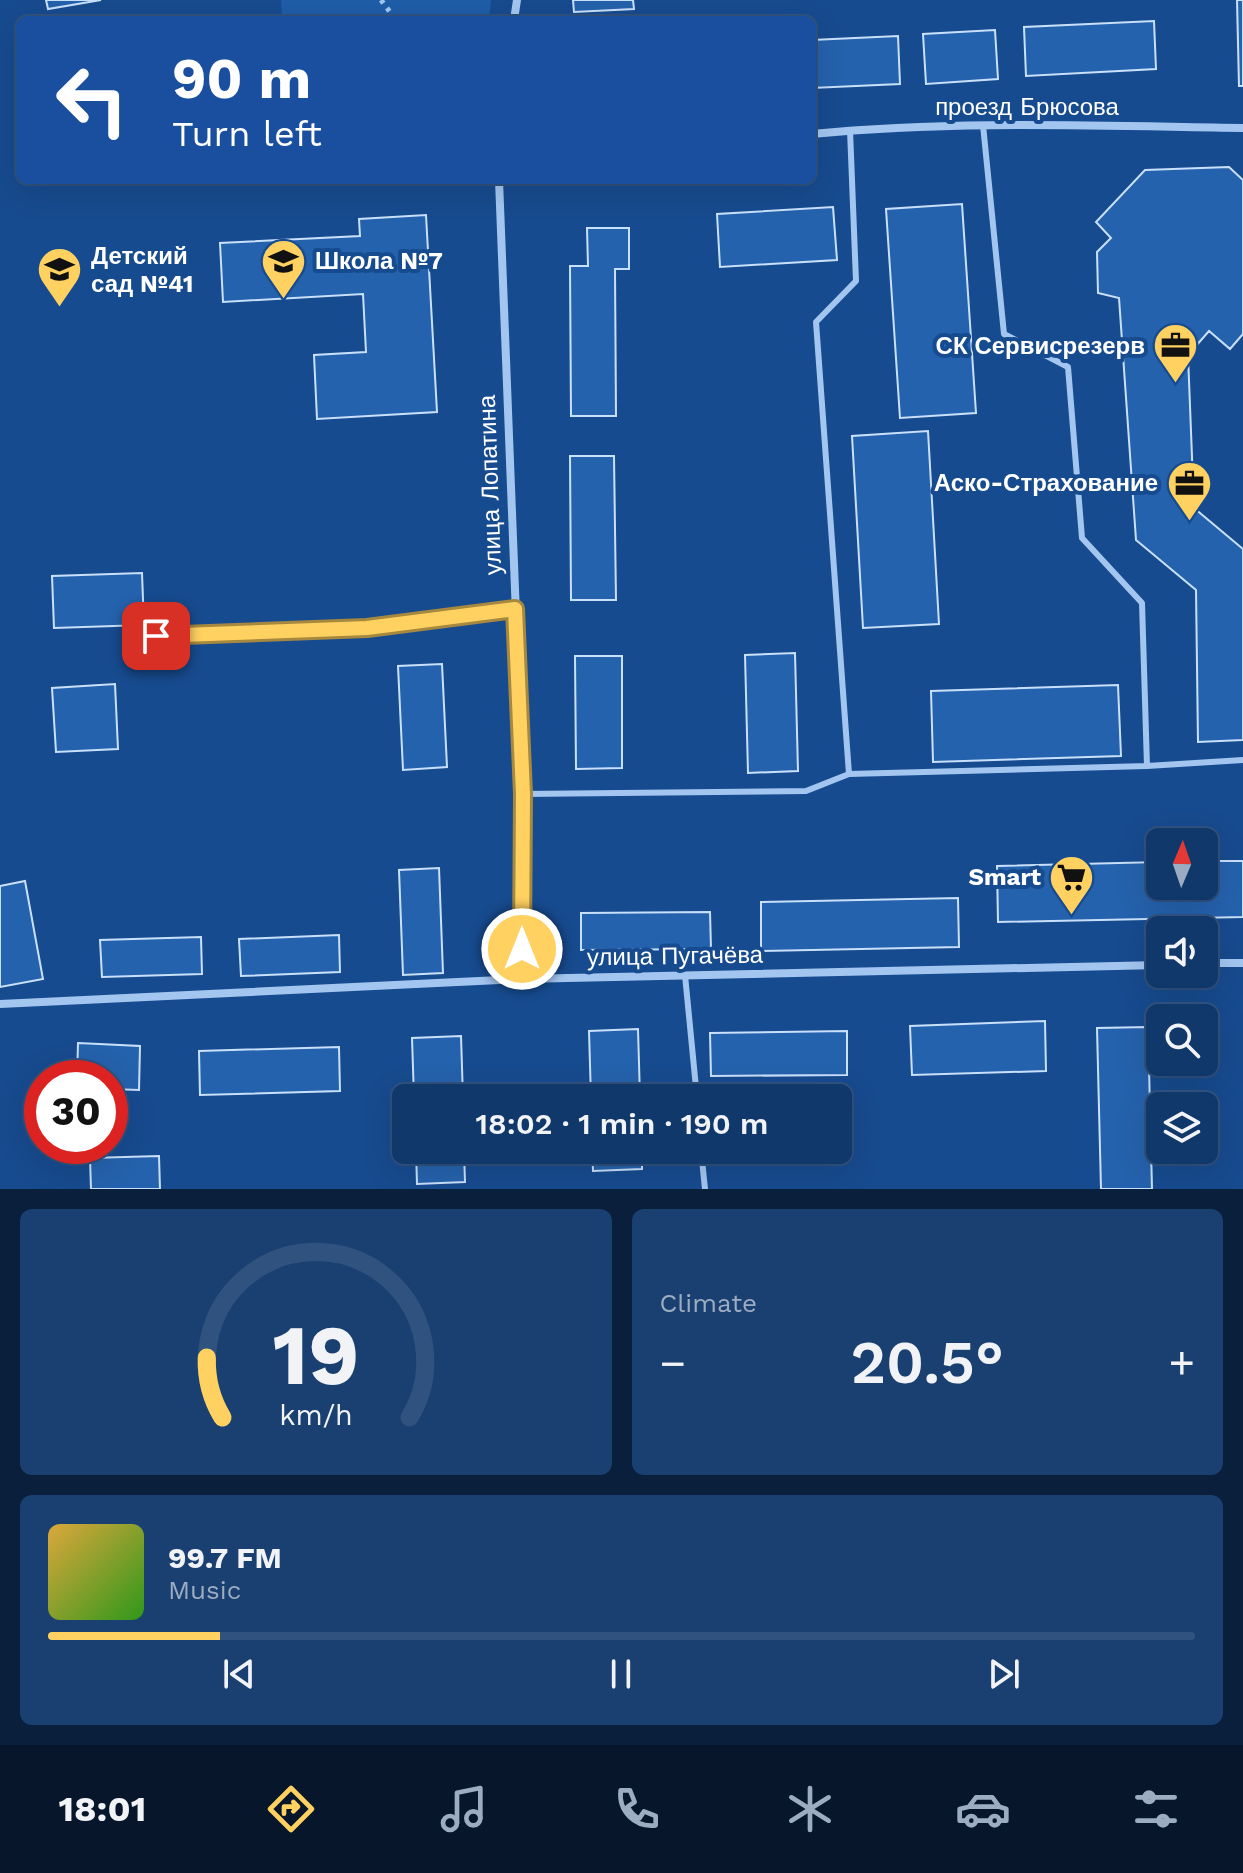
<!DOCTYPE html>
<meta charset="utf-8">
<style>
body{margin:0;font-family:"Work Sans",sans-serif;background:#1a3f71;color:#f1f3f6;height:100vh;display:flex;flex-direction:column;font-size:30px;white-space:nowrap}
*{box-sizing:border-box;margin:0}
p{font-size:26px;color:#9cacc1}
.icon{flex:none;width:44px;height:44px;fill:none;stroke:currentColor;stroke-width:2;stroke-linecap:round;stroke-linejoin:round}
.map{position:relative;height:1189px;overflow:hidden}
.panel{display:flex;flex-direction:column;gap:20px;padding:20px;background:#091f3b;flex:1}
.panel>*{flex:none}
.guide{position:absolute;left:16px;top:16px;width:800px;height:168px;border-radius:12px;box-shadow:0 8px 32px #0002,0 0 0 2px #30527e;background:#1a4fa0;color:#fff;overflow:hidden}
.needle{width:52px;rotate:2deg}
.fabs{position:absolute;left:1146px;top:828px;display:grid;gap:16px}
.fabs a{display:grid;place-items:center;width:72px;height:72px;border-radius:12px;background:#11386b;box-shadow:0 8px 32px #0002,0 0 0 2px #30527e;font-size:40px}
.speed{position:absolute;left:24px;top:1060px;display:flex;gap:16px;font-size:40px;font-weight:700;text-align:center}
.speed>*{display:grid;place-content:center;width:104px;height:104px;border-radius:50%;background:#11386b;box-shadow:0 8px 32px #0002,0 0 0 2px #30527e;line-height:1}
.speed .limit{border:12px solid #d22;background:#fff;color:#111}
.pin{position:absolute;display:grid;place-items:center;width:68px;height:68px;color:#fff;margin:-34px;border-radius:16px;box-shadow:0 4px 12px #0006}
.me{position:absolute;width:88px;margin:-44px;rotate:0deg;stroke-linejoin:round;filter:drop-shadow(0 0 6px #0008)}
.turn{display:flex;align-items:center;gap:28px;height:168px;padding:0 24px;font-size:36px}
.turn .icon{width:104px;height:104px;stroke-width:2.5}
.turn b{display:block;font-size:56px;line-height:68px}
.big{font-size:60px;font-weight:600;line-height:1.1}
.panel .tile{flex:1;display:flex;flex-direction:column;justify-content:center;gap:12px;min-width:0;padding:0 28px;border-radius:12px;background:#1a3f71}
.panel .dial{align-items:center;gap:0}
.dial svg{height:208px;overflow:visible;fill:none;stroke:#30527e;stroke-width:7;stroke-linecap:round;text-anchor:middle}
.dial text{fill:#f1f3f6;stroke:none}
.song{display:flex;align-items:center;gap:24px}
.cover{width:96px;height:96px;border-radius:12px;background:linear-gradient(135deg,hsl(40 70% 55%),hsl(110 70% 35%))}
.played{height:8px;border-radius:4px;background:linear-gradient(90deg,#ffd161 15%,#30527e 15%)}
.keys{display:flex;justify-content:space-around;direction:ltr}
.heat{display:flex;justify-content:space-between;align-items:center;font-size:44px;direction:ltr}
.panel .tiles{flex:1;display:grid;gap:20px;grid-template-columns:1fr 1fr}
.tile:last-child{grid-column:span 2}
.trip{position:absolute;left:392px;top:1084px;width:460px;height:80px;border-radius:12px;background:#11386b;box-shadow:0 8px 32px #0002,0 0 0 2px #30527e;font-weight:600;line-height:80px;text-align:center}
.tab-bar{display:flex;height:128px;justify-content:space-around;align-items:center;background:#07162b;color:#9cacc1}
.tab-bar .icon{width:56px;height:56px}
.tab-bar .active{color:#ffd161}
.tab-bar b{font-size:36px;color:#f1f3f6}
.map>svg:first-child{display:block}
</style>
<div class="map">
<svg width="1243" height="1189" viewBox="0 0 1243 1189">
<rect width="100%" height="100%" fill="#174b8f"/>
<path fill="#1f5da8" d="M281,0h210l-2,20h-207z"/>
<path fill="#2562ad" stroke="#c9e0fb" stroke-width="2" d="M46,0h55l-53,9z
M573,0h60l1,9 -60,3z
M1237,0h6v86h-4z
M1154,21l2,48 -130,7 -2,-49z
M995,30l3,49 -72,5 -3,-50z
M898,36l2,48 -88,4v-48z
M1229,167l14,13v154l-13,15 -21,-18 -21,24 6,153 49,41v191l-45,2 -2,-152 -60,-50 -17,-242 -21,-5 -1,-41 14,-14 -15,-16 49,-52z
M962,204l14,209 -76,5 -14,-209z
M833,207l4,53 -117,7 -3,-53z
M426,215l11,197 -120,7 -3,-64 52,-3 -3,-58 -140,8 -3,-59 140,-7 -1,-17z
M587,228h42v41h-14l1,147h-45l-1,-150h18z
M928,431l11,193 -76,4 -11,-192z
M570,456h44l2,144h-45z
M142,573l2,52 -90,3 -2,-52z
M795,653l3,118 -50,2 -3,-118z
M575,656h47v112l-46,1z
M442,664l5,103 -44,3 -5,-104z
M115,684l3,65 -62,3 -4,-64z
M1118,685l3,71 -188,6 -2,-71z
M1204,861h39v56l-245,5 -1,-56 163,-4v24h44z
M439,868l4,105 -40,2 -4,-105z
M25,881l18,98 -43,8v-101z
M958,898l1,49 -198,4v-49z
M710,912l1,37 -130,1v-37z
M339,935l1,37 -99,4 -2,-37z
M201,937l1,37 -100,3 -2,-37z
M1045,1021l1,50 -134,4 -2,-49z
M1148,1027l4,162h-51l-4,-161z
M638,1029l2,69h-49l-2,-67z
M847,1031v44l-136,1 -1,-43z
M461,1036l2,62h-49l-2,-60z
M78,1043l62,3 -1,44 -29,-1v-11h-33z
M339,1047l1,44 -140,4 -1,-44z
M416,1150h48l1,32 -48,2z
M592,1150h50v19l-49,2z
M159,1156l1,33h-69l-1,-31z"/>
<g fill="none" stroke-linecap="round" stroke-linejoin="round">
<path stroke="#a3c6f0" stroke-width="5" stroke-dasharray="4 6" stroke-linecap="butt" d="M381,0l15,20"/>
<path stroke="#a3c6f0" stroke-width="6" d="M156,636l211,-8 148,-19
M1147,766l96,-6
M849,774l298,-8 -5,-163 -60,-65 -14,-171 -64,-33 -21,-209
M523,794l283,-3 43,-17 -33,-452 40,-41 -6,-151
M685,975l12,123
M701,1150l4,39"/>
<path stroke="#a3c6f0" stroke-width="8" d="M514,20l3,-20
M812,134c143,-14 288,-8 431,-6
M499,180l24,614 -1,185
M1204,963h39
M0,1004l522,-25 638,-14"/>
</g>
<g fill="none" stroke-linecap="round" stroke-linejoin="round">
<defs>
<path id="route" d="M156,636l211,-8 148,-19 8,185 -1,155"/>
</defs>
<use href="#route" stroke="#a6883f" stroke-width="20"/>
<use href="#route" stroke="#ffd161" stroke-width="14"/>
</g>
<defs>
<symbol id="school-pin" viewBox="-11 -11 22 30"><path d="M0 17L-7.5 6A9.5 9.5 0 1 1 7.5 6Z" fill="#ffd161" stroke="#174b8f"/><path d="M0-5L7-2L0 1L-7-2ZM-4 1L0 2.5L4 1V4Q0 6-4 4Z" fill="#111"/></symbol>
<symbol id="office-pin" viewBox="-11 -11 22 30"><path d="M0 17L-7.5 6A9.5 9.5 0 1 1 7.5 6Z" fill="#ffd161" stroke="#174b8f"/><path d="M-6-3h4V-5.5h4V-3h4V5H-6ZM-1-4.5V-3h2v-1.5ZM-6 0V1H6V0Z" fill="#111"/></symbol>
<symbol id="supermarket-pin" viewBox="-11 -11 22 30"><path d="M0 17L-7.5 6A9.5 9.5 0 1 1 7.5 6Z" fill="#ffd161" stroke="#174b8f"/><path d="M-6-5.5h2.5l.6 2H6L4.5 2H-2.5L-4.4-4H-6ZM-1.5 3.2a1.3 1.3 0 1 0 .1 0ZM3 3.2a1.3 1.3 0 1 0 .1 0Z" fill="#111"/></symbol>
</defs>
<g fill-rule="evenodd">
<use href="#school-pin" x="258" y="236" width="51" height="69"/>
<use href="#school-pin" x="34" y="244" width="51" height="69"/>
<use href="#office-pin" x="1150" y="320" width="51" height="69"/>
<use href="#office-pin" x="1164" y="458" width="51" height="69"/>
<use href="#supermarket-pin" x="1046" y="852" width="51" height="69"/>
</g>
<g text-anchor="middle" stroke-width="8" stroke-linejoin="round" paint-order="stroke">
<g font-size="24" fill="#fff" stroke="#174b8f">
<text x="1027" y="115">проезд Брюсова</text>
<text transform="translate(490 485) rotate(-92)" y="8">улица Лопатина</text>
<text transform="translate(675 956) rotate(-1)" y="8">улица Пугачёва</text>
</g>
<g font-size="24" font-weight="bold" fill="#fff" stroke="#174b8f" text-anchor="end">
<text x="91" y="264" text-anchor="start">Детский<tspan x="91" dy="28">сад №41</tspan></text>
<text x="315" y="269" text-anchor="start">Школа №7</text>
<text x="1145" y="354">СК Сервисрезерв</text>
<text x="1158" y="491">Аско-Страхование</text>
<text x="1041" y="885">Smart</text>
</g>
</g>
</svg>
<div class="fabs">
<a><svg class="needle" viewBox="-14 -14 28 28"><path d="M0-13l5 13h-10z" fill="#e53935"/><path d="M0 13l5-13h-10z" fill="#9cacc1"/></svg></a>
<a><svg class="icon" aria-label="sound" viewBox="0 0 24 24"><path d="M4 9h4l5-4v14l-5-4H4zM17 9q2 3 0 6"/></svg></a>
<a><svg class="icon" aria-label="search" viewBox="0 0 24 24"><circle cx="10" cy="10" r="6"/><path d="M15 15l6 6"/></svg></a>
<a><svg class="icon" aria-label="layers" viewBox="0 0 24 24"><path d="M12 4l9 5-9 5-9-5zM3 14l9 5 9-5"/></svg></a>
</div>
<div class="speed"><div class="limit">30</div></div>
<div class="pin" style="left:156px;top:636px;background:#d93025"><svg class="icon" aria-label="arrive" viewBox="0 0 24 24"><path d="M6 21V4h12l-3 4 3 4H6"/></svg></div>
<svg class="me" style="left:522px;top:949px" viewBox="-20 -20 40 40"><circle r="17" fill="#ffd161" stroke="#fff" stroke-width="3"/><path d="M0-11L8 9 0 5-8 9z" fill="#fff"/></svg>
<div class="trip">18:02 · 1 min · 190 m</div>
<div class="guide">
<div class="turn"><svg class="icon" aria-label="left" viewBox="0 0 24 24"><path d="M17 20v-9H6M10 6l-5 5 5 5"/></svg><div><b>90 m</b>Turn left</div></div>
</div>
</div>
<section class="panel">
<div class="tiles">
<div class="tile dial"><svg viewBox="0 0 100 80">
<path d="M14 69A42 42 0 1 1 86 69"/>
<path d="M14 69A42 42 0 0 1 8 46" stroke="#ffd161"/>
<text x="50" y="56" font-size="32" font-weight="700">19</text>
<text x="50" y="72" font-size="11">km/h</text>
</svg></div>
<div class="tile"><p>Climate</p>
<div class="heat"><a>−</a><b class="big">20.5°</b><a>+</a></div>
</div>
<div class="tile">
<div class="song"><i class="cover"></i><div><b>99.7 FM</b><p>Music</p></div></div>
<div class="played"></div>
<div class="keys"><svg class="icon" aria-label="previous" viewBox="0 0 24 24"><path d="M18 5L8 12l10 7zM5 5v14"/></svg><svg class="icon" aria-label="pause" viewBox="0 0 24 24"><path d="M8 5v14M16 5v14"/></svg><svg class="icon" aria-label="next" viewBox="0 0 24 24"><path d="M6 5l10 7-10 7zM19 5v14"/></svg></div>
</div>
</div>
</section>
<nav class="tab-bar">
<b>18:01</b>
<svg class="icon active" aria-label="directions" viewBox="0 0 24 24"><path d="M12 3l9 9-9 9-9-9zM9 14v-3h6M13 9l2 2-2 2"/></svg>
<svg class="icon" aria-label="music" viewBox="0 0 24 24"><path d="M9 18V5l10-2v13"/><circle cx="6" cy="18" r="3"/><circle cx="16" cy="16" r="3"/></svg>
<svg class="icon" aria-label="phone" viewBox="0 0 24 24"><path d="M5 4h4l2 5-3 2q2 4 5 5l2-3 5 2v4C11 20 4 13 5 4z"/></svg>
<svg class="icon" aria-label="climate" viewBox="0 0 24 24"><path d="M12 3v18M4 7l16 10M4 17L20 7"/></svg>
<svg class="icon" aria-label="car" viewBox="0 0 24 24"><path d="M5 17H2v-5l4-1 3-4h7l3 4 3 1v5h-3M9 17h6M6 11h13"/><circle cx="7" cy="17" r="2"/><circle cx="17" cy="17" r="2"/></svg>
<svg class="icon" aria-label="filters" viewBox="0 0 24 24"><path d="M4 7h16M4 17h16"/><circle cx="9" cy="7" r="2"/><circle cx="15" cy="17" r="2"/></svg>
</nav>
